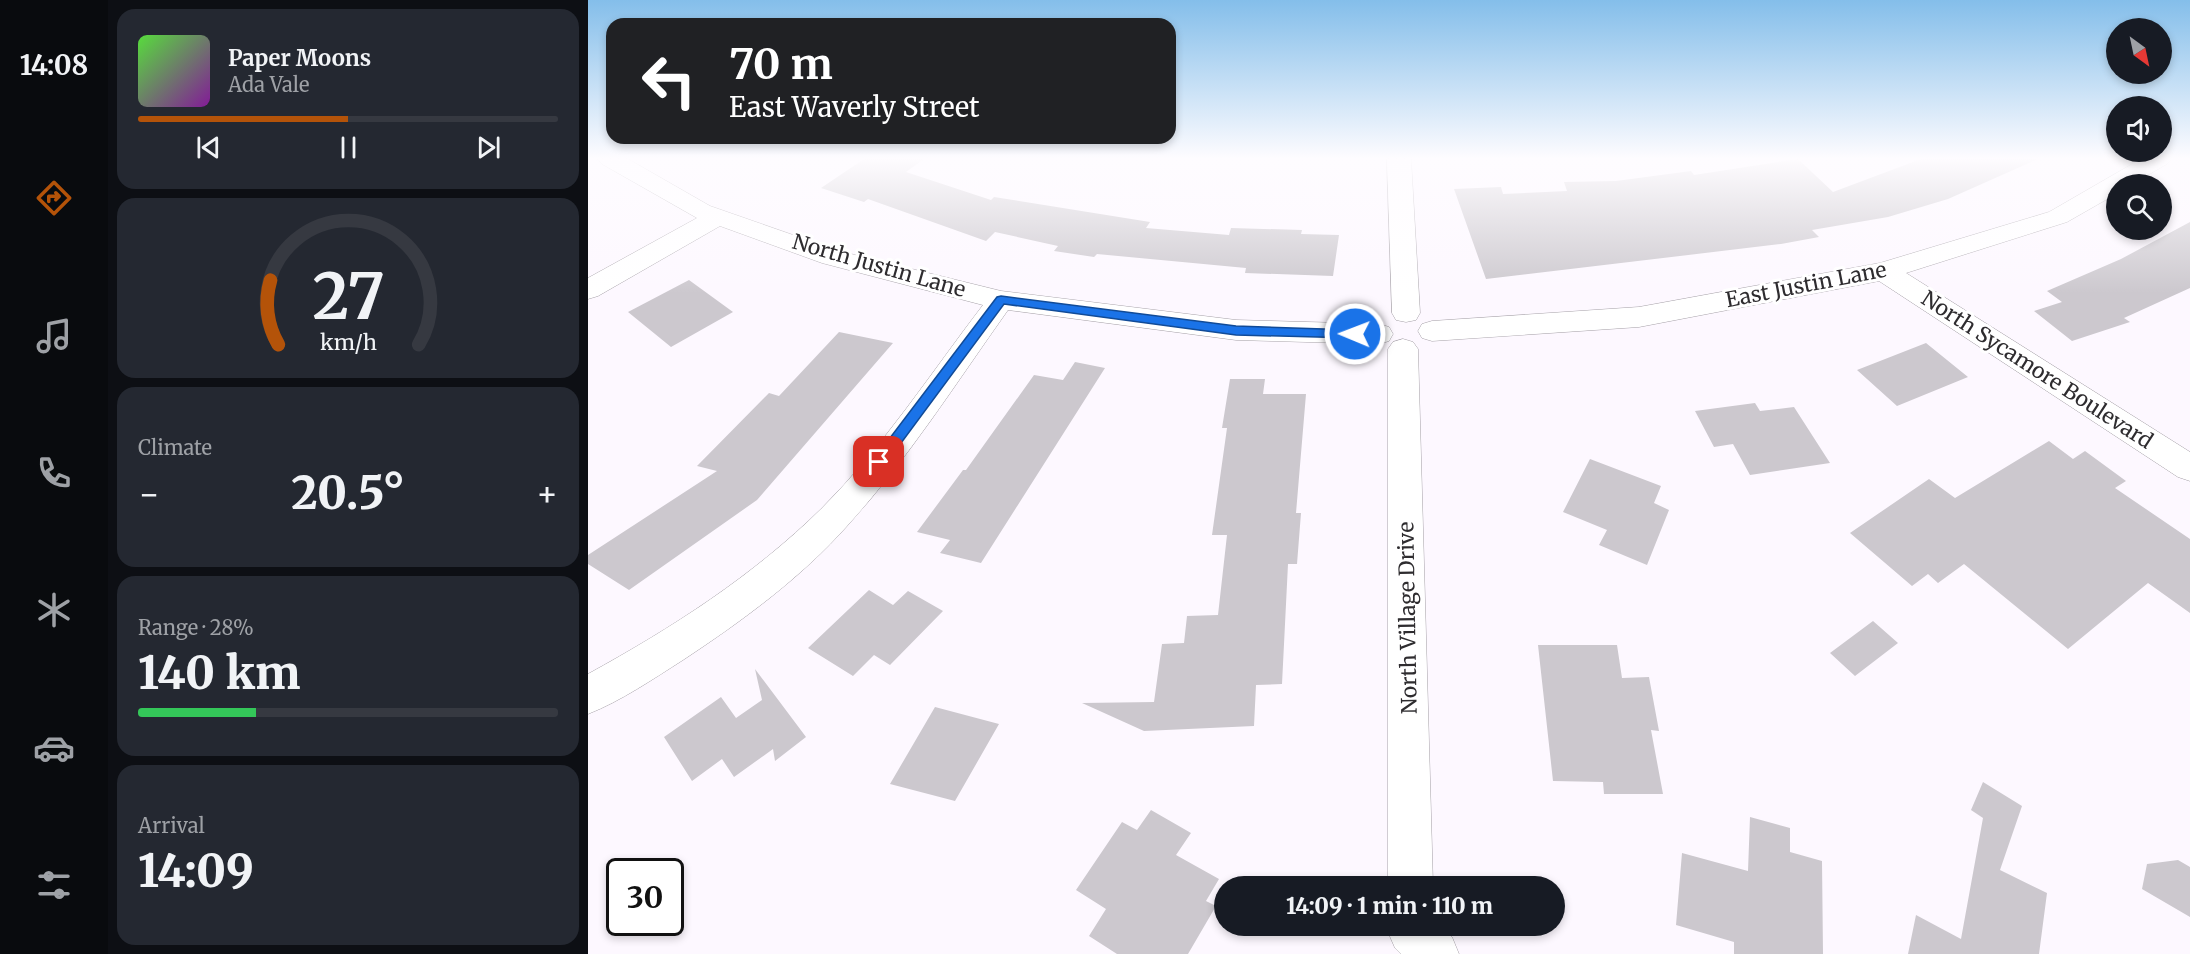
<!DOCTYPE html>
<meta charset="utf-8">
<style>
body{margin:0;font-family:Merriweather,serif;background:#242831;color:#f1f3f6;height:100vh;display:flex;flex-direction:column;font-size:22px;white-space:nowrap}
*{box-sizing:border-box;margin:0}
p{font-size:20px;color:#9ea1a6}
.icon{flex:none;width:33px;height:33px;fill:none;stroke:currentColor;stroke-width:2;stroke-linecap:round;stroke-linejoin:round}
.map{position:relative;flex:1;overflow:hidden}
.panel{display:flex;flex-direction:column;gap:9px;padding:9px;background:#0d0f14;width:480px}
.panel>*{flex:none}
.banner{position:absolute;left:18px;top:18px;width:570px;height:126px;border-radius:18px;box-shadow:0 3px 9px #0003;background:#202124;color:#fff;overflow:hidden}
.needle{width:39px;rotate:147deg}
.tools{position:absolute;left:1518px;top:18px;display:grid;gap:12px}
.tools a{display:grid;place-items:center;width:66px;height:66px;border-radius:50%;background:#171b24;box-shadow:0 3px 9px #0003;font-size:30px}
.speed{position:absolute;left:18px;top:858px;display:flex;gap:12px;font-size:30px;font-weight:700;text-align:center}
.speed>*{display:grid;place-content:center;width:78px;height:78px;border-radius:50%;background:#171b24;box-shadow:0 3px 9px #0003;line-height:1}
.speed .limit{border:3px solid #111;border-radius:9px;background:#fff;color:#111}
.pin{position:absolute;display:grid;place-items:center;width:51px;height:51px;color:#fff;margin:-26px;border-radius:12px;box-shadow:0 3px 9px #0006}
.me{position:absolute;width:66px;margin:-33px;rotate:271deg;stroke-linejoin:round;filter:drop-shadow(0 0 4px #0008)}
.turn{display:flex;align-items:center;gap:21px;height:126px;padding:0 24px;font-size:27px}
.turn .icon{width:78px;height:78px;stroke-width:2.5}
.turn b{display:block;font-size:42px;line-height:51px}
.big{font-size:45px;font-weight:800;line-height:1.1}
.panel .tile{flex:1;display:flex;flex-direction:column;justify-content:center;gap:9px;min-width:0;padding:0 21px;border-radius:18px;background:#242831}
.panel .dial{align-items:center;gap:0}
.dial svg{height:156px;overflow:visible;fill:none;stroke:#363941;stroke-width:7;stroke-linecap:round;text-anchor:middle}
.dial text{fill:#f1f3f6;stroke:none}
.song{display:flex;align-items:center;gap:18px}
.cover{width:72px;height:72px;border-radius:9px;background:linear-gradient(135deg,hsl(110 70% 55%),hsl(290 70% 35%))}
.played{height:6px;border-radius:3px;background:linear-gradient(90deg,#b45309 50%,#363941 50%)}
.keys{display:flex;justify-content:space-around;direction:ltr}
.heat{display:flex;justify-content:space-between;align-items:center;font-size:33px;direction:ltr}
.charge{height:9px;border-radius:4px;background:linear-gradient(90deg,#34c759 28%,#363941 0)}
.trip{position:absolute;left:626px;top:876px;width:351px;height:60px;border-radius:30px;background:#171b24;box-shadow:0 3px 9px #0003;font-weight:800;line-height:60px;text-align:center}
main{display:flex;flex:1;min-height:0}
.tabs{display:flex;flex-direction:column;width:108px;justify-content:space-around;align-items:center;background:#090b0e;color:#9ea1a6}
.tabs .icon{width:42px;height:42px}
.tabs .active{color:#b45309}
.tabs b{font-size:27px;color:#f1f3f6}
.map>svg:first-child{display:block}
</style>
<main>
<nav class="tabs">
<b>14:08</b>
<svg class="icon active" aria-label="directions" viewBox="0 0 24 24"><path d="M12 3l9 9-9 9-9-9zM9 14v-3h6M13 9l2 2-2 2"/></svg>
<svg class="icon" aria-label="music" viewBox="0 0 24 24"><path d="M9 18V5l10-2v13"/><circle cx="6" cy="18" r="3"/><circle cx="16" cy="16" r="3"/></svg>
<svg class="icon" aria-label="phone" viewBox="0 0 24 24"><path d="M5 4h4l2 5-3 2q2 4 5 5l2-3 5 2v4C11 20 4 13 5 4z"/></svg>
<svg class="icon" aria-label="climate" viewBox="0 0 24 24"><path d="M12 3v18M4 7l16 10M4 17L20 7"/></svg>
<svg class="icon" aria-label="car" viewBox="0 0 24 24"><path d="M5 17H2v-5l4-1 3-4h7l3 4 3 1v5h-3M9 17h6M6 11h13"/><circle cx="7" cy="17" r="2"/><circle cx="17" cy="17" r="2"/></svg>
<svg class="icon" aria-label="filters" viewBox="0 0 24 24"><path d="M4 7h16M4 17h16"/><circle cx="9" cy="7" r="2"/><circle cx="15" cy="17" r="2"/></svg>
</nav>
<section class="panel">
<div class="tile">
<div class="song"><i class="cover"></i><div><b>Paper Moons</b><p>Ada Vale</p></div></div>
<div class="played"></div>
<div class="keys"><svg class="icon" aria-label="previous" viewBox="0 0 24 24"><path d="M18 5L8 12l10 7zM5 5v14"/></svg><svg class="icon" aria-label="pause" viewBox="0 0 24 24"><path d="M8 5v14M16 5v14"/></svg><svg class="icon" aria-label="next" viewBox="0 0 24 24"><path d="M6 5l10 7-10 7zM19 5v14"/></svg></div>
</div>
<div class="tile dial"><svg viewBox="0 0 100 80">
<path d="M14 69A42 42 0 1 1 86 69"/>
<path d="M14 69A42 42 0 0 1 10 36" stroke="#b45309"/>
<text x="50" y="56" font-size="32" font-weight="700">27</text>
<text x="50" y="72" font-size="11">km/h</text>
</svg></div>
<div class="tile"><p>Climate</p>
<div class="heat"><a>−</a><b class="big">20.5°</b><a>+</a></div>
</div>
<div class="tile"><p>Range · 28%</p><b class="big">140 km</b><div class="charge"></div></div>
<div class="tile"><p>Arrival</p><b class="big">14:09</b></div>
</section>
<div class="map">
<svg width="1602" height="954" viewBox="0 0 1602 954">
<rect width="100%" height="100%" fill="#fdf8ff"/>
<path fill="#ccc8ce" d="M276,159h60l-18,13 85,28 3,-3 156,25 -4,6 83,7 2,-7 71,2 -1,4 38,1 -6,41 -88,-3 1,-5 -149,-14 -3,3 -40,-6 4,-5 -63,-14 -9,9 -118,-42 -4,3 -43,-14z
M1210,159l35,33 88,-33h117l-90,40 -60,18 -76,13 7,7 -38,7 -295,35 -32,-90 47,-2 2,7 64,-3 -3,-9 52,-1 75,-10 3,4z
M1602,222v66l-66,30 6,4 -58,19 -38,-30 28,-9 -15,-11 74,-32z
M101,280l44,32 -62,35 -43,-35z
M251,332l54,11 -136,157 -128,90 -41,-26v-9l129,-84 -20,-5 72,-73 10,3z
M1338,343l42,34 -71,29 -40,-36z
M487,362l30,6 -124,195 -41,-10 10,-13 -33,-8 46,-62h3l68,-95 29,5z
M642,379h35l-2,15h43l-10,119h5l-4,51h-9l-6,120 -26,1 -2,41 -110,5 -62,-28 72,-1 8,-58 22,-1 3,-27 31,-1 9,-80h-15l15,-107h-5z
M1167,403l5,8 34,-4 36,56 -80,12 -17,-31 -19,3 -19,-36z
M1461,441l24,18 12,-8 41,30 -11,7 75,51v74l-42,-30 -80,66 -104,-85 -26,19 -10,-9 -16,12 -62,-53 79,-54 26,19z
M1002,459l71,27 -7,17 15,7 -22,55 -48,-20 8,-15 -44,-18z
M281,590l24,15 15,-14 35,20 -53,54 -16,-10 -21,21 -45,-28z
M1285,621l25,22 -43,33 -25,-23z
M950,645h79l5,33 27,-1 10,54 -8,-1 12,64h-59l-1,-12 -50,-1z
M167,669l51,68 -31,24 -2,-12 -39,28 -12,-18 -30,22 -28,-44 57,-40 15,21 26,-18z
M347,707l64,17 -44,77 -65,-17z
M1395,782l39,24 -22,64 47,23 -8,61h-131l8,-39 45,24 22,-121 -12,-8z
M563,810l40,23 -15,22 43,24 -13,22 10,5 -28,48h-71l-28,-18 17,-27 -30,-19 46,-68 15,8z
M1162,817l40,11v24l32,9 1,93h-89v-12l-58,-17 6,-72 66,18z
M1590,860l12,7v50l-48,-28 5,-25z"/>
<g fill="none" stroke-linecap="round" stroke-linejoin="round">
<defs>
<path id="street" d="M10,159h30l82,47 129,45 162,40 235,29 143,4 10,3 4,7 -4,7 -10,3 -143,-4 -228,-30c-52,73 -100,149 -160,215 -47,53 -106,96 -165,135 -30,19 -62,41 -95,54v-40c84,-46 165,-98 234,-166 61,-61 109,-135 161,-203l-161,-42 -102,-37 -122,70 -10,3v-21l109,-60 -95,-54z
M799,159h24l9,154 -4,7 -10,2 -10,-2 -4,-7z
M1553,159h30l-4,5 -35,20h-16v10l-49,28 -161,51 284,179v29l-12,-4 -299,-196 -240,46 -207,14 -10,-3 -4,-7 4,-7 10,-3 207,-14 241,-44 169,-51z
M815,339l10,3 5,7 15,537h-45v-537l5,-7z
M803,926h47l14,11 7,17h-58l-6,-6 -7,-16z"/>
</defs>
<use href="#street" stroke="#a5a0a7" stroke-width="1"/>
<use href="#street" fill="#fff" fill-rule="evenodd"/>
</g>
<linearGradient id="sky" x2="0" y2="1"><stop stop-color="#84beea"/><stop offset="0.54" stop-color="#fefcff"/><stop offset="1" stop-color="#fefcff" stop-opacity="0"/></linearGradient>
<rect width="1602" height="293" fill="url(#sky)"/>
<path fill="#1a73e8" stroke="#114b97" stroke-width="1.5" d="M413,296l235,30 119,4 6,4 -6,4 -119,-3 -232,-31 -120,162h-10v-7l123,-162z"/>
<g text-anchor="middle" stroke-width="6" stroke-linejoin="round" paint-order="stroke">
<g font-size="21" fill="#2e2c2f" stroke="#fff">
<text transform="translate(291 266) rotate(16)" y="7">North Justin Lane</text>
<text transform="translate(1218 285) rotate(-11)" y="7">East Justin Lane</text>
<text transform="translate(1449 370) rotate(33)" y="7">North Sycamore Boulevard</text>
<text transform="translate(820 618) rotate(-91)" y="7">North Village Drive</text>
</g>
</g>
</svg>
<div class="tools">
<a><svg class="needle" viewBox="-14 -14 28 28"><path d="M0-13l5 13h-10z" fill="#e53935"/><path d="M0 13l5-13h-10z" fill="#9ea1a6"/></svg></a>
<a><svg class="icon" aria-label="sound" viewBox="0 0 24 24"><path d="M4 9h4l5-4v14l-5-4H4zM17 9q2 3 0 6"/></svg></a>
<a><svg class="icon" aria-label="search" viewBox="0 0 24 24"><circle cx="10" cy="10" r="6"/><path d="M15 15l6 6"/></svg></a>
</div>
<div class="speed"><div class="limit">30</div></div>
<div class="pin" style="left:291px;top:462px;background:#d93025"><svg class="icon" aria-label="arrive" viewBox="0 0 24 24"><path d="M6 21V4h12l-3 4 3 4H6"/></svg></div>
<svg class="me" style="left:767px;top:334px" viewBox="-20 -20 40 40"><circle r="17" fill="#1a73e8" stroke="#fff" stroke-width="3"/><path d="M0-11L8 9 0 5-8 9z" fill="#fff"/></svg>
<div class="trip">14:09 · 1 min · 110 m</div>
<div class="banner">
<div class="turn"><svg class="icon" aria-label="left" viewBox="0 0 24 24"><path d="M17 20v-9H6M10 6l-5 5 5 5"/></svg><div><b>70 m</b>East Waverly Street</div></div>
</div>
</div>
</main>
